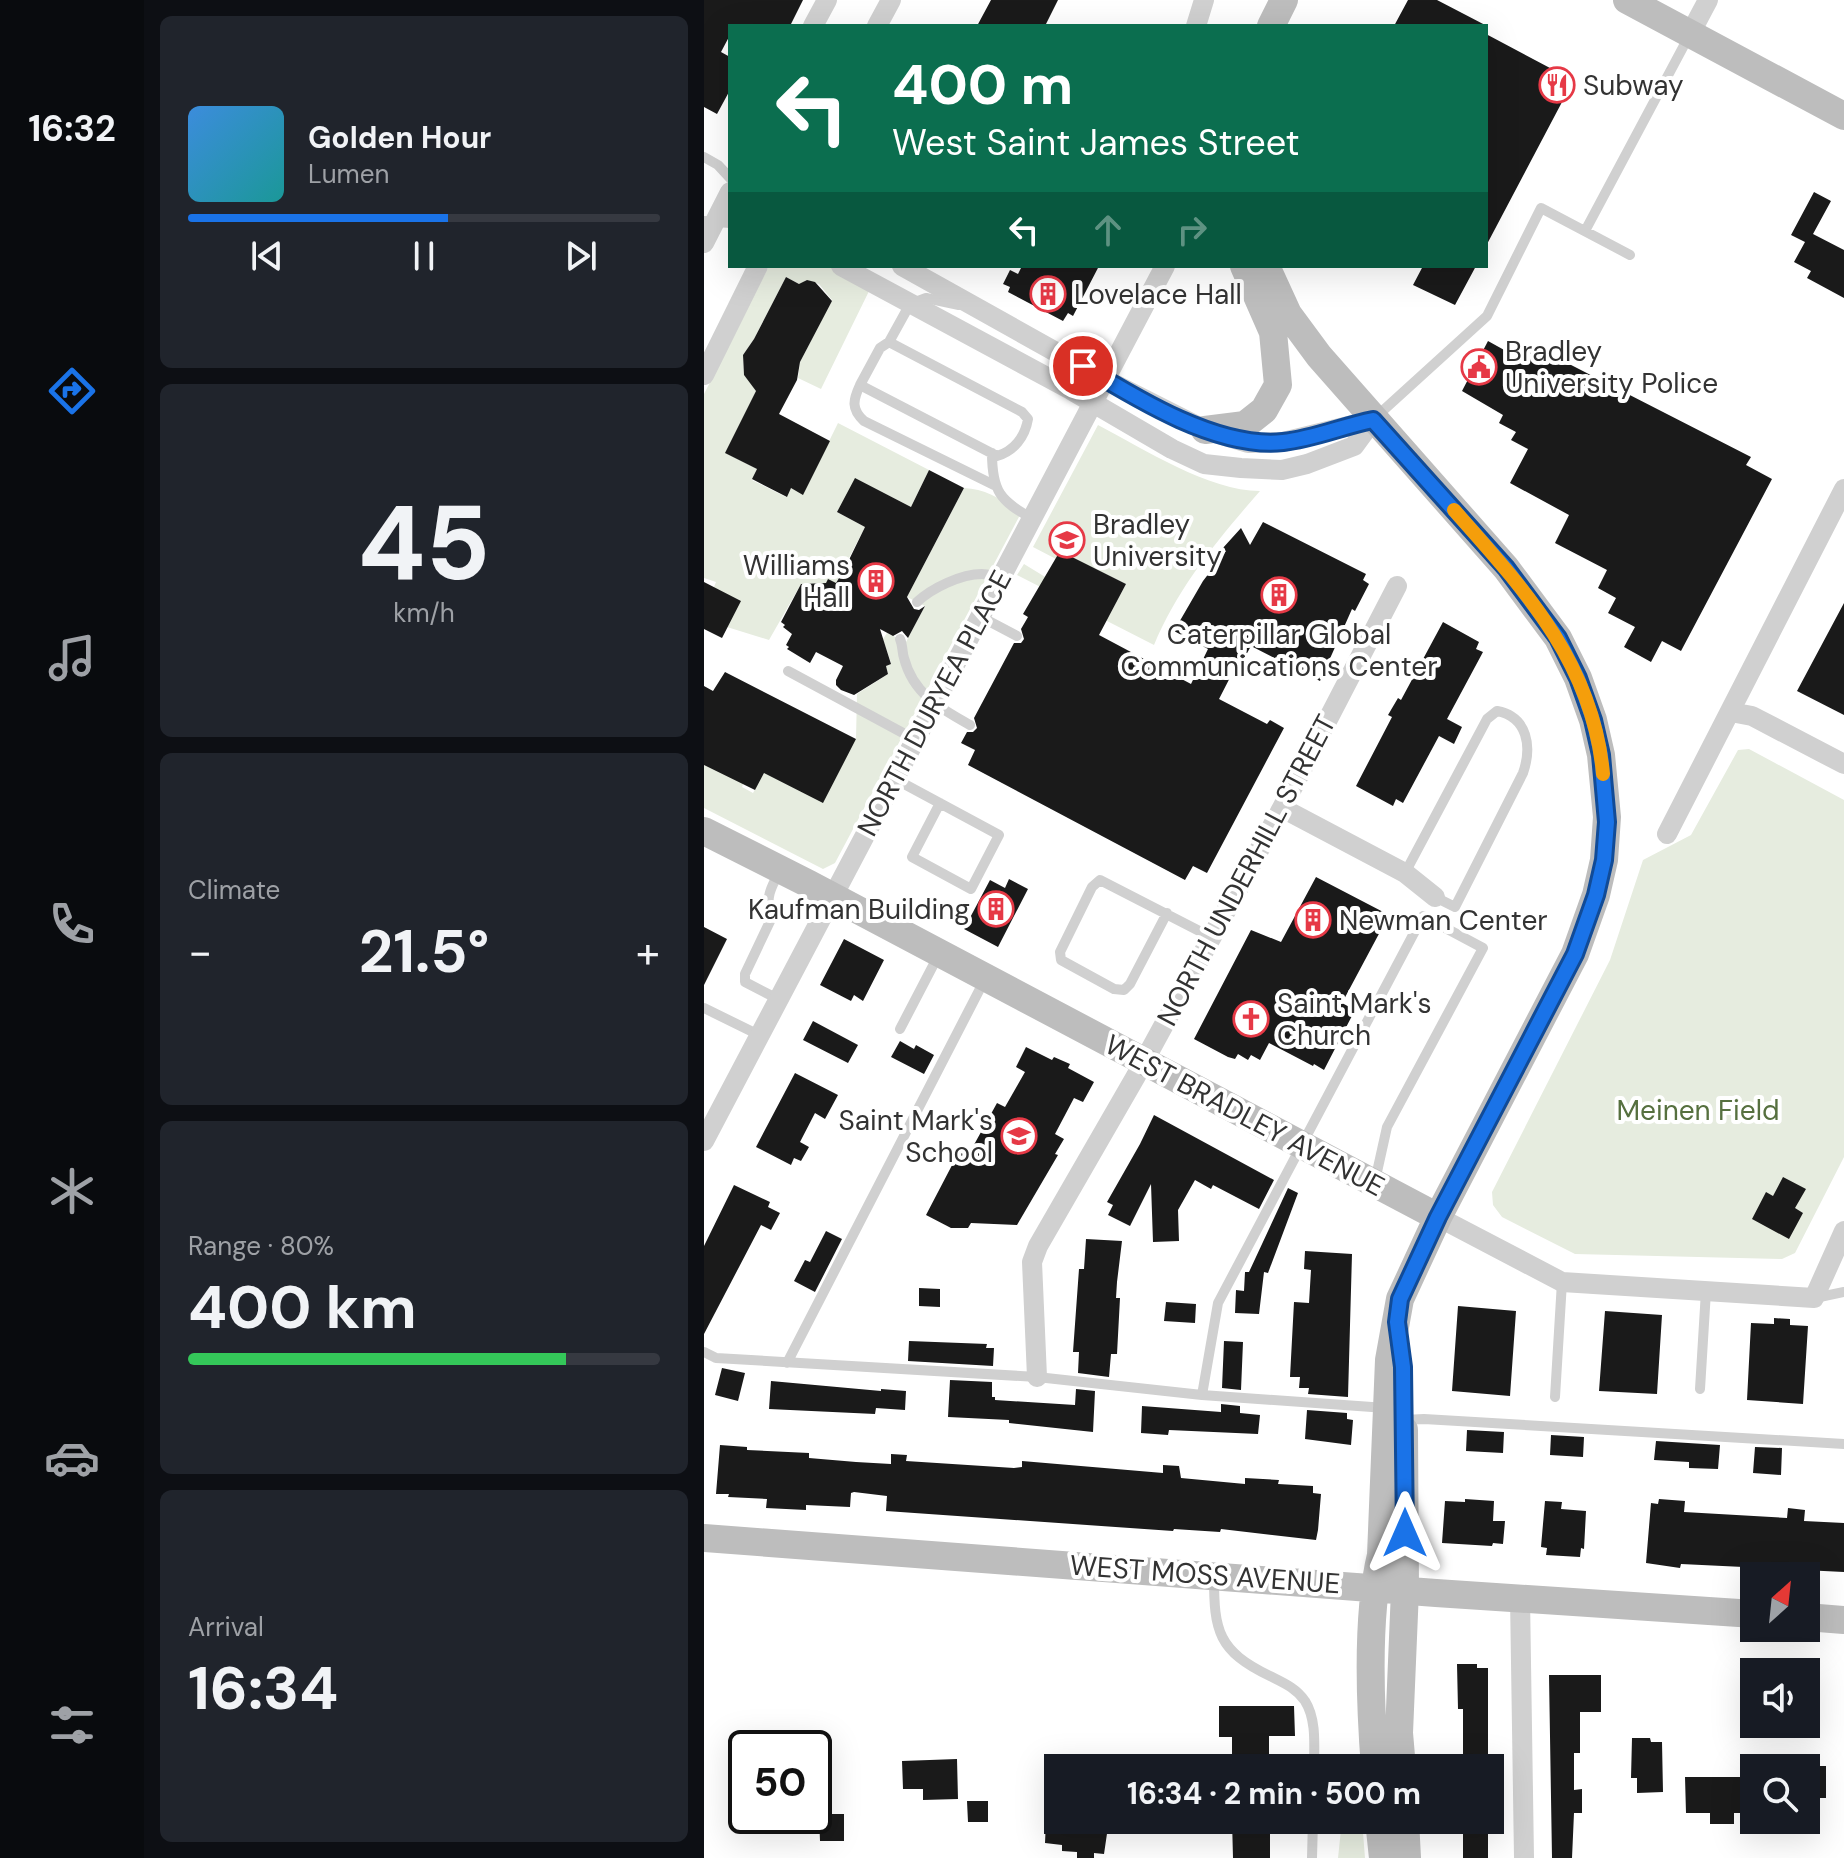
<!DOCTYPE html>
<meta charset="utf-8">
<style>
body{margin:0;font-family:"DM Sans",sans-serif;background:#20242c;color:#f1f3f6;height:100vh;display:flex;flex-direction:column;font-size:30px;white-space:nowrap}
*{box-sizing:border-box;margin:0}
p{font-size:26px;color:#9ea1a6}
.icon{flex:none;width:44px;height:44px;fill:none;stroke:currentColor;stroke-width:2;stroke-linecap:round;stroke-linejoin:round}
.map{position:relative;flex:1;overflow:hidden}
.drawer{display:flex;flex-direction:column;gap:16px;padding:16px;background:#0d0f14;width:560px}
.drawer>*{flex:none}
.top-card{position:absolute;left:24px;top:24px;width:760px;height:244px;border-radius:0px;box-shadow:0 8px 32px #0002;background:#0b6e4f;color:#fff;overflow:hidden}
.needle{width:52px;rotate:27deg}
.controls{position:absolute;left:1036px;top:1562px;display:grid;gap:16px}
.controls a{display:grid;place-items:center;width:80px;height:80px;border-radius:0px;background:#171b24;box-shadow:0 8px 32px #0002;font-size:40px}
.speed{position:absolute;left:24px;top:1730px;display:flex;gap:16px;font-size:40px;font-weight:700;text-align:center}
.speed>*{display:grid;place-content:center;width:104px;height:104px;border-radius:50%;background:#171b24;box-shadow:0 8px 32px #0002;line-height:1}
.speed .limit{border:4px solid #111;border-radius:12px;background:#fff;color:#111}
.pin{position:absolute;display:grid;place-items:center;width:68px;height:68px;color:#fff;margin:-34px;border:4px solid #fff;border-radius:50%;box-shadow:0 2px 8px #0007}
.me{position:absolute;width:88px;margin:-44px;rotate:0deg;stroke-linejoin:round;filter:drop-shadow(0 0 6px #0008)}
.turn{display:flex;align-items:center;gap:28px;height:168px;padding:0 32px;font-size:36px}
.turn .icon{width:104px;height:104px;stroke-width:2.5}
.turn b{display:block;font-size:56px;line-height:68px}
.lanes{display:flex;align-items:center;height:76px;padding:0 32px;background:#0003;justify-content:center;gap:40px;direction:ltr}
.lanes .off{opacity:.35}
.big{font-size:60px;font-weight:700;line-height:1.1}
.drawer .widget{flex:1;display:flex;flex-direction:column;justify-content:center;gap:12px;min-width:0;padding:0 28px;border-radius:12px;background:#20242c}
.drawer .dial{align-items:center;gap:0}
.dial b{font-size:104px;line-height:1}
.song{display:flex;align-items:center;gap:24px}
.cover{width:96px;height:96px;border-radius:12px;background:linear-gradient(135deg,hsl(210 70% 55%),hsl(180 70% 35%))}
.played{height:8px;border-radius:4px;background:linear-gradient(90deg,#1a73e8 55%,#363941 55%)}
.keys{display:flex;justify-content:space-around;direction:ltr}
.heat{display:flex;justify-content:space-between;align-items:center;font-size:44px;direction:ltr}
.charge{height:12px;border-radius:6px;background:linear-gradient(90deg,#34c759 80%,#363941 0)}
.trip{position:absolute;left:340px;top:1754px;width:460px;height:80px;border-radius:0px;background:#171b24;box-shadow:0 8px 32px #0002;font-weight:700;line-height:80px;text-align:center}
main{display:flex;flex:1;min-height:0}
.menu{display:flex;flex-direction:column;width:144px;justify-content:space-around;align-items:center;background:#090b0e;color:#9ea1a6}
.menu .icon{width:56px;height:56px}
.menu .on{color:#1a73e8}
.menu b{font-size:36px;color:#f1f3f6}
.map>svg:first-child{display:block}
</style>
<main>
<nav class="menu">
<b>16:32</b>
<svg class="icon on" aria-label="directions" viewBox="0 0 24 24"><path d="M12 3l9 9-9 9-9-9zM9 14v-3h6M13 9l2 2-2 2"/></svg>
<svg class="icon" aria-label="music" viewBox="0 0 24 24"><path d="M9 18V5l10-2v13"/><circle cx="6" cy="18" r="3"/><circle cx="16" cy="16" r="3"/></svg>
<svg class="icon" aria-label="phone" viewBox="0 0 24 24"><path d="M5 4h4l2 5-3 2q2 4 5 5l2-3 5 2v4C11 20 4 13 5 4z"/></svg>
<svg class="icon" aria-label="climate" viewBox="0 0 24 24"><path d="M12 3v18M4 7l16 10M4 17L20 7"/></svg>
<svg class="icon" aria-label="car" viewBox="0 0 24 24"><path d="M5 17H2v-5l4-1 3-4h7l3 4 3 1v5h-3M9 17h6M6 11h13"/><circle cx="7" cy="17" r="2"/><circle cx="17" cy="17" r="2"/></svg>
<svg class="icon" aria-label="filters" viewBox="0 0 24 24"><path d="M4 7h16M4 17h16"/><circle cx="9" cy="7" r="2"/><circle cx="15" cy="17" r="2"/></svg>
</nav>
<section class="drawer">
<div class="widget">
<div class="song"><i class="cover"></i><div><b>Golden Hour</b><p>Lumen</p></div></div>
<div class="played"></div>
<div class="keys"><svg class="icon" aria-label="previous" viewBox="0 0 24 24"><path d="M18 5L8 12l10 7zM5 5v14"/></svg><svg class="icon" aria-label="pause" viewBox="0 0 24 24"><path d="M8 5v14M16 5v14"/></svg><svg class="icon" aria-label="next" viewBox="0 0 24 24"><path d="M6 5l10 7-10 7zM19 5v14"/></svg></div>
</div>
<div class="widget dial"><b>45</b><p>km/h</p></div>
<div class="widget"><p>Climate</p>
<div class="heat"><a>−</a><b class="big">21.5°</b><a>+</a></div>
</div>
<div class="widget"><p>Range · 80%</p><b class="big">400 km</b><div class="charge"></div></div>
<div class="widget"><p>Arrival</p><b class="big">16:34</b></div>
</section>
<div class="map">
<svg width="1140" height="1858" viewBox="0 0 1140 1858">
<rect width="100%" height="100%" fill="#fff"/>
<path fill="#e6ecdf" d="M65,266h67l36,19 -51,104 -23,-11 2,-16 32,-62 -13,-16 -13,-4 -5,5 -15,-8 -32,62 -11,16 1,20 13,14 -31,64 31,16 -5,11 34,17 5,-9 12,6 35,-71 91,47 -18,37 -55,-28 -19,33 28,15 -29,56 -35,1 -32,56 -42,-13 -13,-40 2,-5 -12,-4v-184z
M394,425c46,24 111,66 162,66 -41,47 -82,96 -106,154l-137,-70 7,-11 85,52 17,-32 -66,-32 -4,7 -23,-12z
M260,488c22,1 41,12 56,27l-185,348 -12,6 -119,-61v-43l40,17 -2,5 11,6 11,-20 92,-34 1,-45 31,-20 -2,-8 5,-3 -8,-24 4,-6 19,9 19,-36 -18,-9z
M1045,749l95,51v357l-49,96 -13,6 -207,-5 -73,-37 -9,-12 -1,-13 118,-232 33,-100 48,-25 47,-85z
M638,1820h20l3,38h-27z"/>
<path fill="#1a1a1a" d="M0,0h99l-13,26h-60v9l-9,17 9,5v33l-13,24 -13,-7z
M287,0h67l-13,26h-68z
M704,0h29l50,26h-93z
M782,34l81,43 -3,5 7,3 -85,161z
M1110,192l17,9 -18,33 31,16v48l-37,-20 4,-7 -17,-9 11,-20 -14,-7z
M318,266h77l-26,50 -5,-3 -5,8 -55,-29 2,-5 -7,-3 7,-14 8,4z
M719,266h53l-21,39 -42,-20z
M82,277l13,7 8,-4 8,2 17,19 -32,61 -3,18 -18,34 51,27 -27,54 -12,-7 -4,9 -35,-18 5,-10 -32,-16 31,-62 -12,-16 -1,-20 11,-16z
M784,341l18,10 4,-8 18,9 4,-7 219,112 -5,8 26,14 -91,172 -19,-10 -11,21 -27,-15 11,-20 -27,-14 8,-15 -18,-10 9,-18 -52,-27 14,-28 -59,-32 18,-34 -17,-9 5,-8 -17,-9 4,-8 -41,-24z
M225,470l35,18 -57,109 7,12 5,1 6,-4 -17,32 -6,-7 -9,5 -13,-7 11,35 -5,2 2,8 -34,21 -13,-5 -5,-5v-5l7,-14 -27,-14 -6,11 -23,-14 2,-2 -3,-2 6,-11 -9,-7 2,-2 -4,-3 20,-38 25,-1 2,-4 8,4 9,-15 20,-41 -28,-15 18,-34 56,29z
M559,522l103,52 -3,6 6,4 -14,27 -3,-2 -32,72 -69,-35 -11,20 -3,-2 -18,35 48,25 3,-4 14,8 -77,145 -14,-7 -8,14 -217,-115 7,-15 -14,-7 6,-11h6l4,-4 -3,-10 40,-75h7l3,-4 -3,-10 7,-12 -5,-3 37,-63 66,33 -27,51 92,49 17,-35 -34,-18 29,-50 23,-30 -4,-2 19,-21 9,17z
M0,582l37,19 -19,37 -18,-9z
M1140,603v112l-47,-24z
M739,622l36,20 -3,7 7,3 -36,67 15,8 -8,17 -15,-8 -36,67 -7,-4 -3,7 -37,-20 36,-69 -4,-2 10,-17 3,2z
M21,672l131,67 -33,64 -59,-30 -9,17 -51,-25v-79l9,5z
M612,877l73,38 -47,88 13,7 -31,60 -10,-6 -1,2 -44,-23 -9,17 -9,-5 -3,5 -10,-6 -3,5 -7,-2 -34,-18 57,-109 30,12z
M305,879l19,10 -30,58 -34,-18 26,-49 15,8z
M0,927l23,12 -23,46z
M140,939l40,21 -21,41 -9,-6 -3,6 -31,-16z
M109,1021l45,24 -10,18 -45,-23z
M196,1041l14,8 2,-4 18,10 -10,19 -33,-17z
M322,1047l26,13 2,-3 16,7 -2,4 26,14 -11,20 -9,-4 -19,36 9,5 -9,15 3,1 -41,70 -46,-2 -3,5h-17l-25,-13 35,-67 9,4 27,-49 8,4 20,-35 -9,-5z
M91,1073l43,22 -13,24 -10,-6 -15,29 9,5 -8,14 -7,-3 -3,7 -35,-18z
M450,1115l120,65 -15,29 -46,-24 -2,4 -16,-9 -17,30 1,31 -26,1 -2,-58 -21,42 -22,-11 5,-10 -6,-3 33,-58z
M1079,1177l23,12 -11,19 8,5 -14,26 -37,-20 14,-27 7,4z
M30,1185l36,17 -2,5 12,6 -9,17 -10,-5 -57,109v-88z
M584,1188l10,5 -30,80 -4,-1 -5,42 -24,-1 1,-23 8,1 1,-19h4z
M122,1231l16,8 -27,53 -21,-11 11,-21 5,2z
M382,1239l36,2 -5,41 -1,16h4l-3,56h-6l-2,23 -31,-4 1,-21h-6l6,-83h5z
M601,1251l47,3 -4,143 -40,-3 1,-6h-10l1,-11h-10l4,-75 15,1 2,-33 -7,-1z
M215,1288l21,1v18l-21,-1z
M462,1302l30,2 -1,19 -31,-2z
M754,1306l58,5 -6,85 -58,-5z
M901,1311l57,4 -5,79 -58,-3z
M1070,1318l16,1v6l18,1 -5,78 -56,-4 4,-77 23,1z
M205,1341l78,3 -1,4h8l-1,18 -85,-5z
M520,1341l19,1 -2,48 -19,-2z
M18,1368l23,5 -7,28 -23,-6z
M246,1380l42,2v15h3v3l80,5 1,-16 19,2 -2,41 -84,-9v-3l-61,-3z
M67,1381l110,10v-2l25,2 -1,19 -29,-2 -1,6 -106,-5z
M517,1404l19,2v7l20,2 -2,19 -89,-4 -1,5 -27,-2 1,-27 79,6z
M603,1410l40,3v6l6,1 -2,25 -46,-6z
M763,1430l37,2 -1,21 -37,-2z
M847,1435l33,2 -1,20 -33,-2z
M952,1441l64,4 -2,24 -29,-1v-6l-35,-2z
M16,1445l27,2v3l62,3v5l47,4 35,2v-10l16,1 -1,6 108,7 8,-1v-6l141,12v-8l16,1 2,12 64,6v-6l34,2 -1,4 35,2v7l8,1 -3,36 -2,10 -95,-11 -1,3 -46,-3 -1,2 -287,-20 1,-15 -33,-4 -3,1 -1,14 -44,-2v5l-40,-2 1,-9 -39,-2 1,-3h-13z
M1051,1447l27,1 -1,27 -28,-2z
M761,1499l29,2 -1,20h12l-2,23 -10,-1 -1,3 -50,-3 3,-42 20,1z
M955,1499l26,2 -1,11 103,6 1,-10 17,2 -1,11 40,2v49l-163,-8 -1,4 -34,-5 5,-60 7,1z
M841,1501l17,1 -1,7 25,2 -2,38 -3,-1 -1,9 -34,-2 1,-7 -6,-1z
M753,1664h20v4h11v87h-4v12h-21v-58h-5z
M845,1675h52v37h-21v41h-6v37l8,-1v24h-8l-2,45h-20z
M515,1706h75l1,30h-26v32h-37v-31h-13z
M928,1738h18l1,4h11l1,50 -26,1v-15h-6z
M253,1759l1,40 -35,1v-11h-20l-1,-28z
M1102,1766h20v32h-20z
M981,1777h68v36h-19v11h-24v-11h-24z
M263,1801h21v21h-20z
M115,1814h25v27h-24z
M342,1820h63l-5,34 -10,-1v5h-17v-6l-15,-1v-6l-17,-2z
M528,1820h38v38h-37z
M759,1820h25v38h-25z"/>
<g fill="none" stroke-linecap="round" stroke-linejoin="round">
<path stroke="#d0d0d0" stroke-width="10" d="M0,157l14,8 12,13
M0,221l26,2
M881,231l104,-195
M185,342l133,70 6,7c-3,18 -14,32 -31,37l-137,-71 20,-37z
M185,342l21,-38 16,-6 33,7
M156,385c-7,15 -9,24 4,36l130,64
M673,416l110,-100 54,-108 89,47
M288,453c0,38 8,48 41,66
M213,602c15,-14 44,-28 65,-28 6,0 13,3 19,4
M277,617l36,19
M196,639c3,7 2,13 4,19 9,36 37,51 66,67
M84,671l128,69
M191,779l104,56 -28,54 -59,-32 28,-54
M701,873l82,-154 10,-8c31,6 35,36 26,62l-68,134 -20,-10
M463,913l-37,71 -6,6 -10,-1 -53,-29 -1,-8 32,-65 8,-7 111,57
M74,999l-33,-17v-8l28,-59c-10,-14 -1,-30 7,-44
M0,1008l55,27
M196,1029l38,-73
M1111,1298l29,-6
M0,1352l12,6 321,19 165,18 184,13
M83,1363l197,-382
M996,1389l6,-98
M498,1395l16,-92 205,-387 60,32 -96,179 -12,54
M851,1397l7,-115
M700,1420l20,-1 420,25
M510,1577c0,54 4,74 56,99 14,7 26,12 35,25 12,19 9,46 9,67
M608,1858l1,-38"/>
<path stroke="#d0d0d0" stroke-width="20" d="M109,26l14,-26
M173,26l14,-26
M492,26l8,-26
M986,34l18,-34
M0,243l26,-51
M137,266l230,124 101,59 32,15 37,4 41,2 25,-6 47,-18 19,-26
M198,266l204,114 99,50 43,13 35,-1 90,-22
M0,375l54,-109
M1027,712l21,4 92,48
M578,808l123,65 30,24
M963,834l177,-345
M0,1141l461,-875
M734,1217l124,65 252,16 30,-67
M333,1377l-5,-115 6,-16 98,-170 146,-268 115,-222
M816,1597l4,261"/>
<path stroke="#bdbdbd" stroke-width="28" d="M923,0l217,116
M567,26l13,-26
M562,266l22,48 31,42 187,212 52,70 20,40 15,42 8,35 6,62 -3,43 -8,35 -21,59 -137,263 -38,82 -11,61 -8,195c-15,62 -11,149 -6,213
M501,430l40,-5 19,-15 14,-25 -5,-53 -29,-66
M0,831l105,53 629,333
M0,1538l732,55 318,21
M1102,1617l38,3
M698,1768l-3,-35 6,-143 -1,-160
M675,1820l4,38
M701,1820l2,38"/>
</g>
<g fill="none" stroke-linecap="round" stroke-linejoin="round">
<defs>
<path id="route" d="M379,366c54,33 135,83 200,76 30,-3 60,-16 90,-22l133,148 52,70 20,40 15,42 8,35 6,67 -3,38 -8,35 -21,59 -137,263 -38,82 -3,23 6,45 2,166"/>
</defs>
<use href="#route" stroke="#114b97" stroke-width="20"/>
<use href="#route" stroke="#1a73e8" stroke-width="14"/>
<path stroke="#f59e0b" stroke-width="14" d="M750,510c70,79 139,153 149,264"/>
</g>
<defs>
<symbol id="restaurant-ring" viewBox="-11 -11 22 22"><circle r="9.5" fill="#fff" stroke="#e63946" stroke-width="1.5"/><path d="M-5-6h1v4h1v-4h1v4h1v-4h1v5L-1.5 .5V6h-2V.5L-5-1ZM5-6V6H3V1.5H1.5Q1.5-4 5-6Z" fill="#e63946"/></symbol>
<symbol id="building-ring" viewBox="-11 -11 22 22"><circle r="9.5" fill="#fff" stroke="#e63946" stroke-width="1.5"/><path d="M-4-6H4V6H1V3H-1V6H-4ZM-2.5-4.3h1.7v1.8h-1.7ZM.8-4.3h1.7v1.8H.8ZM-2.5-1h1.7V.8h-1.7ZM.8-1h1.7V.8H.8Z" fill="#e63946"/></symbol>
<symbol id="civic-ring" viewBox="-11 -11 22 22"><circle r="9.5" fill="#fff" stroke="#e63946" stroke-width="1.5"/><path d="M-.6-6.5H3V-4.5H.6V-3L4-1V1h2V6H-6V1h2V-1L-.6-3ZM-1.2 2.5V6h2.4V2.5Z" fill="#e63946"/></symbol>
<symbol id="university-ring" viewBox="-11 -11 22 22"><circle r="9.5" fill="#fff" stroke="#e63946" stroke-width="1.5"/><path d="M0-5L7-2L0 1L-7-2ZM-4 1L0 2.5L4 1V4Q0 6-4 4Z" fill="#e63946"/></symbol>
<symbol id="church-ring" viewBox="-11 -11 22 22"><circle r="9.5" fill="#fff" stroke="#e63946" stroke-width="1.5"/><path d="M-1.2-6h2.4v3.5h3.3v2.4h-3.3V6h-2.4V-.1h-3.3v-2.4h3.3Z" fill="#e63946"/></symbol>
<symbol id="school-ring" viewBox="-11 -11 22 22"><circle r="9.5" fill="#fff" stroke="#e63946" stroke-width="1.5"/><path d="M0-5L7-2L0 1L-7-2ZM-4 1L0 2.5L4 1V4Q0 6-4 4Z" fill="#e63946"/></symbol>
</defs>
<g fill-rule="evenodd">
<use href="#restaurant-ring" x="833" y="65" width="40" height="40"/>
<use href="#building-ring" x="324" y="274" width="40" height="40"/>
<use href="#civic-ring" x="755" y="347" width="40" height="40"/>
<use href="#university-ring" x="343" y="520" width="40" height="40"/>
<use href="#building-ring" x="152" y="561" width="40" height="40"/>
<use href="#building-ring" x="555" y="575" width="40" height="40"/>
<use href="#building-ring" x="272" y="889" width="40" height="40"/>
<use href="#building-ring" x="589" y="900" width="40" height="40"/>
<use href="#church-ring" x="527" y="999" width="40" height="40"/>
<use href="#school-ring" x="295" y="1116" width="40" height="40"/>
</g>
<g text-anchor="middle" stroke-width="8" stroke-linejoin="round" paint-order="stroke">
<g font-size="28" fill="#333" stroke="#fff" text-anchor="start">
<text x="879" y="95">Subway</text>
<text x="370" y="304">Lovelace Hall</text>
<text x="801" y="361">Bradley<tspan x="801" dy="32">University Police</tspan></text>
<text x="389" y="534">Bradley<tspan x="389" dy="32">University</tspan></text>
<text x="146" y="575" text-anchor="end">Williams<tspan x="146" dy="32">Hall</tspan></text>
<text x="575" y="644" text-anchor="middle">Caterpillar Global<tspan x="575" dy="32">Communications Center</tspan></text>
<text x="266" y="919" text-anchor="end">Kaufman Building</text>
<text x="635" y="930">Newman Center</text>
<text x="573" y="1013">Saint Mark's<tspan x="573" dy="32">Church</tspan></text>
<text x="289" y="1130" text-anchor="end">Saint Mark's<tspan x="289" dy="32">School</tspan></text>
</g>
<g font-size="28" fill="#333" stroke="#fff">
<text transform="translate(230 703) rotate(-62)" y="10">NORTH DURYEA PLACE</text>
<text transform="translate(542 870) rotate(-62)" y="10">NORTH UNDERHILL STREET</text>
<text transform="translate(541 1115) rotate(28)" y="10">WEST BRADLEY AVENUE</text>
<text transform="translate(501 1574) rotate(4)" y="10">WEST MOSS AVENUE</text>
</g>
<g font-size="28" fill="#56703f" stroke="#fff">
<text x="994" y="1120">Meinen Field</text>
</g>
</g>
</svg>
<div class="controls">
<a><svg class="needle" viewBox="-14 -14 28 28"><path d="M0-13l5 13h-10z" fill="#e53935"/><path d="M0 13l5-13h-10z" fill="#9ea1a6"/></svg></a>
<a><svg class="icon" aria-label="sound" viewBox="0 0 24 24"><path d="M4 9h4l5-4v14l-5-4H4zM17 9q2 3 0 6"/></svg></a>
<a><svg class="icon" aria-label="search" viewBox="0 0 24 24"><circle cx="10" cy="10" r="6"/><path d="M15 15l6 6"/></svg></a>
</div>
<div class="speed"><div class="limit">50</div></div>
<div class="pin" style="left:379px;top:366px;background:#d93025"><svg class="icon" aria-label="arrive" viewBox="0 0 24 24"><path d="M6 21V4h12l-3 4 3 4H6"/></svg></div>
<svg class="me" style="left:701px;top:1533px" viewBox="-20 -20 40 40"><path d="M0-17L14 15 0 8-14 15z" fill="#1a73e8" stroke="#fff" stroke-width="4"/></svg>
<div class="trip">16:34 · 2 min · 500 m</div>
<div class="top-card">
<div class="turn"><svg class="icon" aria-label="left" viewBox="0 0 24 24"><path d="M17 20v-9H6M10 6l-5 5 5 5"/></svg><div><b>400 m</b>West Saint James Street</div></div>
<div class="lanes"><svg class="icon" aria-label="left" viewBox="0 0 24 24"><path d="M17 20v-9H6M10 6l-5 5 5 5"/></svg><svg class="icon off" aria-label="ahead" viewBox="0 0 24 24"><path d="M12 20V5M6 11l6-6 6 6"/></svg><svg class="icon off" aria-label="right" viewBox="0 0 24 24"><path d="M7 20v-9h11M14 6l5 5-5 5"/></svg></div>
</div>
</div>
</main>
